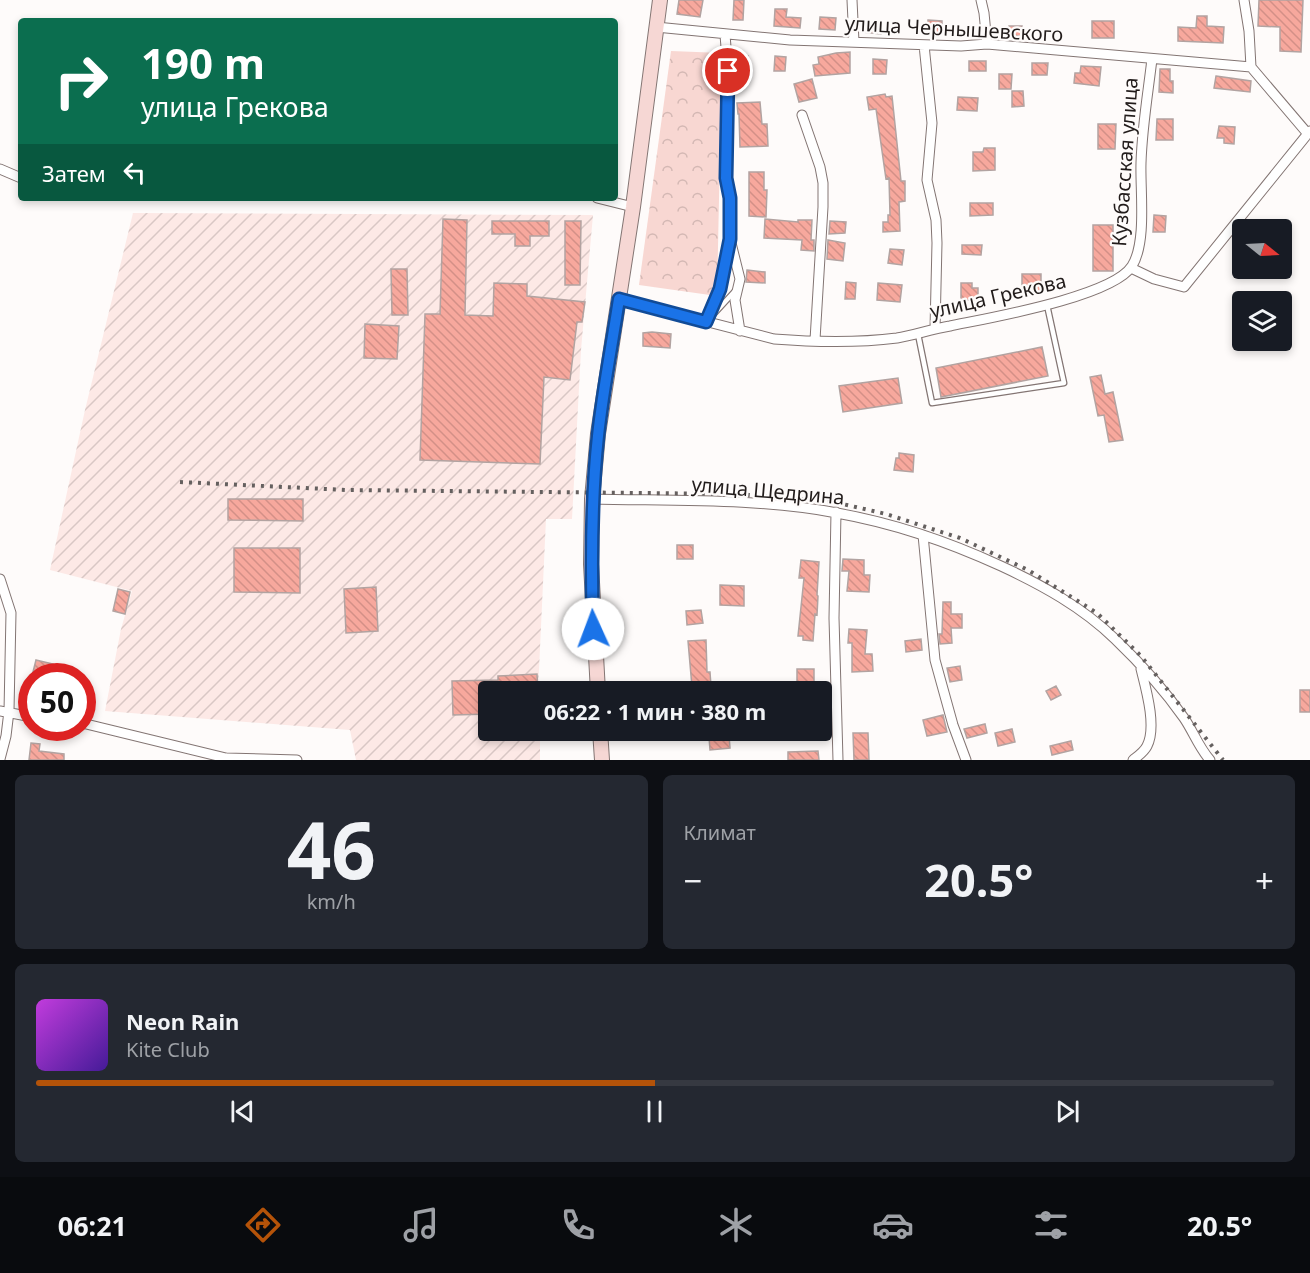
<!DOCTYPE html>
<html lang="ru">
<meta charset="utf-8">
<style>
body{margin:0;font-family:"Noto Sans",sans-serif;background:#242831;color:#f1f3f6;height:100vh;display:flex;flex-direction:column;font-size:22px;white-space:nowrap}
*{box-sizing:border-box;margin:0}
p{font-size:20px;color:#9ea1a6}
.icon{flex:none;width:33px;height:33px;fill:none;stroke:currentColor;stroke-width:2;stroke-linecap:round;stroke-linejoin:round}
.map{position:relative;height:760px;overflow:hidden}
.side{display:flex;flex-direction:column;gap:15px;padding:15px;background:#0d0f14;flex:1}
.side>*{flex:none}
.guide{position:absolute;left:18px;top:18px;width:600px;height:183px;border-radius:6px;box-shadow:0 3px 9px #0003;background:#0b6e4f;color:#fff;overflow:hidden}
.needle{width:39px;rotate:108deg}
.buttons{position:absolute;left:1232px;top:219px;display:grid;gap:12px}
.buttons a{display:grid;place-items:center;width:60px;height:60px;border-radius:6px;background:#171b24;box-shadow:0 3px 9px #0003;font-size:30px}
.speed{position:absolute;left:18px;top:663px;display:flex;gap:12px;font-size:30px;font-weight:700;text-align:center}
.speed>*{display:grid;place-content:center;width:78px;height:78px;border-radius:50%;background:#171b24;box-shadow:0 3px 9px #0003;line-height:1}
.speed .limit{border:9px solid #d22;background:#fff;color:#111}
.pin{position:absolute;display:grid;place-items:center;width:51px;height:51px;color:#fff;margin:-26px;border:3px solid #fff;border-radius:50%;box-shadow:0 2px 6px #0007}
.me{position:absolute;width:66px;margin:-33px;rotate:358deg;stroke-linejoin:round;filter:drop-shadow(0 0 4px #0008)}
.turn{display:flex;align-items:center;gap:21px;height:126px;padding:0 24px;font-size:27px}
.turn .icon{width:78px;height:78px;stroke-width:2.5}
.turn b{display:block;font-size:42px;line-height:51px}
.then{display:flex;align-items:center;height:57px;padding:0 24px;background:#0003;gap:12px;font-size:22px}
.big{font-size:45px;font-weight:700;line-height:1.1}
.side .card{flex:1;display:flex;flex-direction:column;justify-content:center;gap:9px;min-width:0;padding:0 21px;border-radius:9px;background:#242831}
.side .dial{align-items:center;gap:0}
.dial b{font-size:78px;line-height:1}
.song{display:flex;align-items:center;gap:18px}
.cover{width:72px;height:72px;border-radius:9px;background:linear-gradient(135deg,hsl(290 70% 55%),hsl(260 70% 35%))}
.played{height:6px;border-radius:3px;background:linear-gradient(90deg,#b45309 50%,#363941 50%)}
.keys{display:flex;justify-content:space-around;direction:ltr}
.heat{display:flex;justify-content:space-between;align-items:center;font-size:33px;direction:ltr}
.side .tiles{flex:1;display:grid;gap:15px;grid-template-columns:1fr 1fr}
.card:last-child{grid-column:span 2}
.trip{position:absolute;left:478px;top:681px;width:354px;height:60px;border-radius:6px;background:#171b24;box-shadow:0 3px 9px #0003;font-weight:700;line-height:60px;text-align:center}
.menu{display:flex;height:96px;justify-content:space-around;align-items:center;background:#090b0e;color:#9ea1a6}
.menu .icon{width:42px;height:42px}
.menu .active{color:#b45309}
.menu b{font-size:27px;color:#f1f3f6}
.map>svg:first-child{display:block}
</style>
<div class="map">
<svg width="1310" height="760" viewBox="0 0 1310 760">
<defs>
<pattern id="industrial-furrows" width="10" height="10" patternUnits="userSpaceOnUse" patternTransform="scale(1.5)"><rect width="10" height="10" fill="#fde9e6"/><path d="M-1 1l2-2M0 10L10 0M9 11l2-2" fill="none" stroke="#d9c7c5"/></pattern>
<pattern id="forest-crowns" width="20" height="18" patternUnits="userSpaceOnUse" patternTransform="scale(1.5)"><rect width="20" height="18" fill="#f8d7d2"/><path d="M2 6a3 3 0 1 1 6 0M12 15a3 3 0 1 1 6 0" fill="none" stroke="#d4b8b4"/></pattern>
<pattern id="building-back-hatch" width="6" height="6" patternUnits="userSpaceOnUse" patternTransform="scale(1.5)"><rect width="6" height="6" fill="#f7a89d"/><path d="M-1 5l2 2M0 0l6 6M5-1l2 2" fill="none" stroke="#d39087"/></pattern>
</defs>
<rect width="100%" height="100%" fill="#fefbfa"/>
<path fill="url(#industrial-furrows)" d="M133,213l460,2 -12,135 -9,169h-26l-8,172 -49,1v38l51,1v29h-184l-6,-30 -245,-19 16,-82 11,-38 -82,-21 35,-160z"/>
<path fill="url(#forest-crowns)" d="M671,51l51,2 -5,243 -78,-11z"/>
<path fill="url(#building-back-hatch)" stroke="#b2a3a1" stroke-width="1.5" d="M679,0h24l-3,17 -23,-3z
M734,0h10l-1,20h-10z
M1259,0h44l-2,52 -21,-1v-24l-22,-1z
M775,9h12l-1,8 15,1 -1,10 -26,-2z
M1197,16h10v10l17,1 -1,16 -45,-2v-14l18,1z
M820,17l16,1 -1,12 -16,-1z
M928,20l14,1v13h-15z
M1092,21h22v17h-22z
M863,23l19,2 -1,9 -18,-2z
M1009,26h13v10h-13z
M850,52v21l-35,3 -2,-11 6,-1 -1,-7 18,-4z
M737,56h11v16h-11z
M775,56l11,1 -1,14h-11z
M873,59l14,1 -1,14h-13z
M969,61h17v10h-17z
M1032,63h16l-1,12h-15z
M1081,66l20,1 -2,19 -25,-3 1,-10h5z
M1160,69h10v12h3v12l-14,-1z
M999,74h13l-1,15h-12z
M1216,76l35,5 -1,11 -36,-4z
M812,79l5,19 -18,4 -5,-18z
M1012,91h11l1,15 -12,1z
M885,94l1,3 6,-1 9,85h4v20l-6,1 1,29 -17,1v-10h5v-7h2l-1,-37 -3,1 -10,-70 -7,1 -2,-13z
M958,97l20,1 -1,13 -20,-1z
M760,102l2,22h5l1,22 -28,1 -1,-33h-1l-1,-11z
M1157,119h16v21h-17z
M1098,124h18l-1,25h-17z
M1219,126l16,1 -1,17 -10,-1v-5h-7z
M984,148h11v22l-22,1v-19h10z
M749,172h15v18h3l-1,27 -17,-1z
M970,203h23v12l-23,1z
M1154,215l12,1 -1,16h-12z
M443,219l24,1 -2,95 28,1 1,-33 33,1v12l58,6 -3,20h-5l-7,58 -26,-3 -4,87 -120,-4 5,-146h15z
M765,219l33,3v-2h14l-1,20h3v11l-13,-1 1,-10 -38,-2z
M492,221h57v15h-19v10h-15v-12h-23z
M565,221h16l-1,64h-15z
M830,221l16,1 -1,11 -16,1z
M1093,225h20v46h-20z
M828,240l17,3 -2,18 -16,-2z
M962,245h20l-1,10 -19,-1z
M890,249l14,1 -2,15 -14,-2z
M391,269h16l1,46h-16z
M747,270l18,2v11l-19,-1z
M1022,274h19v18h-19z
M846,282l10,1 -1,16h-10z
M878,283l24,2 -2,17 -23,-2z
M961,283h11v5h6v12h-17z
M365,324l34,2 -2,33 -33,-1z
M652,332l19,2 -1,14 -27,-2v-13z
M1042,347l6,29 -107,21 -5,-29z
M1101,375l4,19 8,-2 10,48 -14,2 -5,-27 -6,1 -8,-39z
M898,378l4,25 -59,9 -4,-26z
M899,453l15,2 -1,17 -19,-2 2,-12h3z
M228,499h75v22l-75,-1z
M677,545h16v14h-16z
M234,548h66v45l-66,-1z
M843,559l21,1v15h6l-1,17 -22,-1 2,-20h-7z
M801,560l18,2 -2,33 1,1 -1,19 -2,-1 -2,27 -10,-1v-4h-5l6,-58h-5z
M720,585l24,1v20l-24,-1z
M376,587l2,44 -32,2 -2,-44z
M118,589l12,3 -5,22 -12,-3z
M943,602h8v12h11v14h-11l1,15 -12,1 -1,-10h3z
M701,610l2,13 -16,2 -1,-14z
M849,629l18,1 -2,24h7l1,17 -21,1v-29h-4z
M921,639l1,11 -16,2 -1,-11z
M706,640l1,32h3l1,14 -19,1 -4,-46z
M36,660l17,4 -3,12h-18z
M960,666l2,14 -12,2 -3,-14z
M797,669h17v15h-17z
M537,674l1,18h-49v22l-36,1 -1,-34 46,-1v-4z
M1056,686l5,9 -10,5 -5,-9z
M1300,690h10v22h-10z
M943,715l4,17 -20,4 -4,-16z
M985,724l2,9 -20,5 -3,-9z
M1012,729l3,13 -17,4 -3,-13z
M853,733h15l1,27h-15z
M729,735l1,13 -20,2 -1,-13z
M1071,741l2,9 -21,5 -2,-9z
M31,743l9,1 -1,7 25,3v6h-35z
M818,751l1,9h-31v-8z"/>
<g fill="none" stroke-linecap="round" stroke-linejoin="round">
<defs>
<path id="service" d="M712,316l23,-25
M918,334l14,69 132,-20 -17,-78"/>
<path id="minor" d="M852,0l2,42
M981,0l3,13 3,31
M1244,0l5,31 2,36 57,67
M656,27l134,13 171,6 26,-2 264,23
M725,35l3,36 -2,107 4,20v41l10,40 -5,21 5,31
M924,45l8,78 -5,57 9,40 1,23 -2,86
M802,115l18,52 3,16v24l-8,133
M0,169l21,9
M597,198l36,9
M1131,268l23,11 30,8 126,-156
M619,299l155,40c39,3 84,4 123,-1 17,-3 35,-9 53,-12 38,-8 162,-29 182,-60 15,-24 8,-76 9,-103 1,-35 7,-70 11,-104
M706,322l14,-33 9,-45
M592,499c79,2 167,-1 245,14 56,10 112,29 164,53 41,19 81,41 114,73 23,22 50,52 69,79 9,13 15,30 26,42
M836,512l-2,106 4,142
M923,535l12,125 18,65 13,35
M0,579l11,34 -2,98 -3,25 -6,23
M0,711l32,6
M82,723l144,35 71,2
M1133,760c5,-4 11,-8 14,-14 10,-19 -1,-57 -6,-77"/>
<path id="secondary" d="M598,692l-7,-128 1,-65 6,-65 35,-227 27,-207
M600,730l2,30"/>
</defs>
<use href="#service" stroke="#837573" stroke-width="7"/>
<use href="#minor" stroke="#837573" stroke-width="11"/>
<use href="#secondary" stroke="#837573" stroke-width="16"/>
<use href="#service" stroke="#fff" stroke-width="4.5"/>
<use href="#minor" stroke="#fff" stroke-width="9"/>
<use href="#secondary" stroke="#f6d7d4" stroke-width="14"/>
<path stroke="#65605f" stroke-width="4" stroke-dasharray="3 6" stroke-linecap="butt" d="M180,482l167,8 392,4 95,8 52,12 74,24 68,32 69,43 44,43 82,104"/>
</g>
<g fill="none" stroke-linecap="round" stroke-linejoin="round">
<defs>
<path id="route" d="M593,629c-2,-65 -2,-129 5,-193 5,-46 14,-91 21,-137l87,23 14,-33 10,-50v-41l-4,-20 2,-107"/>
</defs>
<use href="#route" stroke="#114b97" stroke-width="15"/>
<use href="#route" stroke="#1a73e8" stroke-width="10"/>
</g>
<g text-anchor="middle" stroke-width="4.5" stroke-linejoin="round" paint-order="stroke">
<g font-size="20" fill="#221c1b" stroke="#fefbfa">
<text transform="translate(954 29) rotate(3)" y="7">улица Чернышевского</text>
<text transform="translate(1125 162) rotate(-86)" y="7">Кузбасская улица</text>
<text transform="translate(998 296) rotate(-13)" y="7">улица Грекова</text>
<text transform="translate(768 491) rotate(5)" y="7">улица Щедрина</text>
</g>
</g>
</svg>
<div class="buttons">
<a><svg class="needle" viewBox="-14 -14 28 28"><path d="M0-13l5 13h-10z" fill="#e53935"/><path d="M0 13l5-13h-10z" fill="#9ea1a6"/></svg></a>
<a><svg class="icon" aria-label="layers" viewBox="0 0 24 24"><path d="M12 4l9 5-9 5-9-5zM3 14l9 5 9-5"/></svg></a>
</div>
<div class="speed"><div class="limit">50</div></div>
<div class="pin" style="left:728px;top:71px;background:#d93025"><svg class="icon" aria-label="arrive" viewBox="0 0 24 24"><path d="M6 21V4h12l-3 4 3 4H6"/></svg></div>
<svg class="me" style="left:593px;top:629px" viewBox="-20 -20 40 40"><circle r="19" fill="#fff"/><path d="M0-13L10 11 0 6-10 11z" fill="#1a73e8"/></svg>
<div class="trip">06:22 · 1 мин · 380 m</div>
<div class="guide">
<div class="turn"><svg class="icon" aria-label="right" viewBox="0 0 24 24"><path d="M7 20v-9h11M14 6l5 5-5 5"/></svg><div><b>190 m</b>улица Грекова</div></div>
<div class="then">Затем<svg class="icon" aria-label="left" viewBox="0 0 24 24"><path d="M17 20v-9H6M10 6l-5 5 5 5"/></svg></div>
</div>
</div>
<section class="side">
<div class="tiles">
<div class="card dial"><b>46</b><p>km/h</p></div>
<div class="card"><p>Климат</p>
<div class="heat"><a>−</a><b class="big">20.5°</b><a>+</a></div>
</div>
<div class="card">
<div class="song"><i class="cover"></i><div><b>Neon Rain</b><p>Kite Club</p></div></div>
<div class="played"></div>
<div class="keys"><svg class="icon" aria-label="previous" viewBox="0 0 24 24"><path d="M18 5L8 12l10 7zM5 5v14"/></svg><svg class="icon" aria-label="pause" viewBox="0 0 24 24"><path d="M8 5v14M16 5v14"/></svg><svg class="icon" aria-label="next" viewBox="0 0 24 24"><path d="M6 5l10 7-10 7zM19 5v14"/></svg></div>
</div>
</div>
</section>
<nav class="menu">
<b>06:21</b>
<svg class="icon active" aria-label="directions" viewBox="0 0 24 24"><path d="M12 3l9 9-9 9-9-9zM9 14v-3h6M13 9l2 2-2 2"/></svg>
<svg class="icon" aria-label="music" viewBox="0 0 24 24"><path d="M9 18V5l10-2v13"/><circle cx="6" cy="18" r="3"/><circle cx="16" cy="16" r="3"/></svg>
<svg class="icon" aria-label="phone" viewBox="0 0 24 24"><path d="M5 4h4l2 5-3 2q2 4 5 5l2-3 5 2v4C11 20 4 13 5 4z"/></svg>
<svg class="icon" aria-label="climate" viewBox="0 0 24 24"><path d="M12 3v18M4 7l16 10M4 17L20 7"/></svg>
<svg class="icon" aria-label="car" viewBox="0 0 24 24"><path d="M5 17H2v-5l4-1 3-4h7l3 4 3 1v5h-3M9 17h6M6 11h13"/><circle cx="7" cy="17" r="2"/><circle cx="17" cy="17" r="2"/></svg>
<svg class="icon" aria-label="filters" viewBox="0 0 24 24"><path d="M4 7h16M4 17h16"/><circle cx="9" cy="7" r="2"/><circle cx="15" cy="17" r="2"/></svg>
<b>20.5°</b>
</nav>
